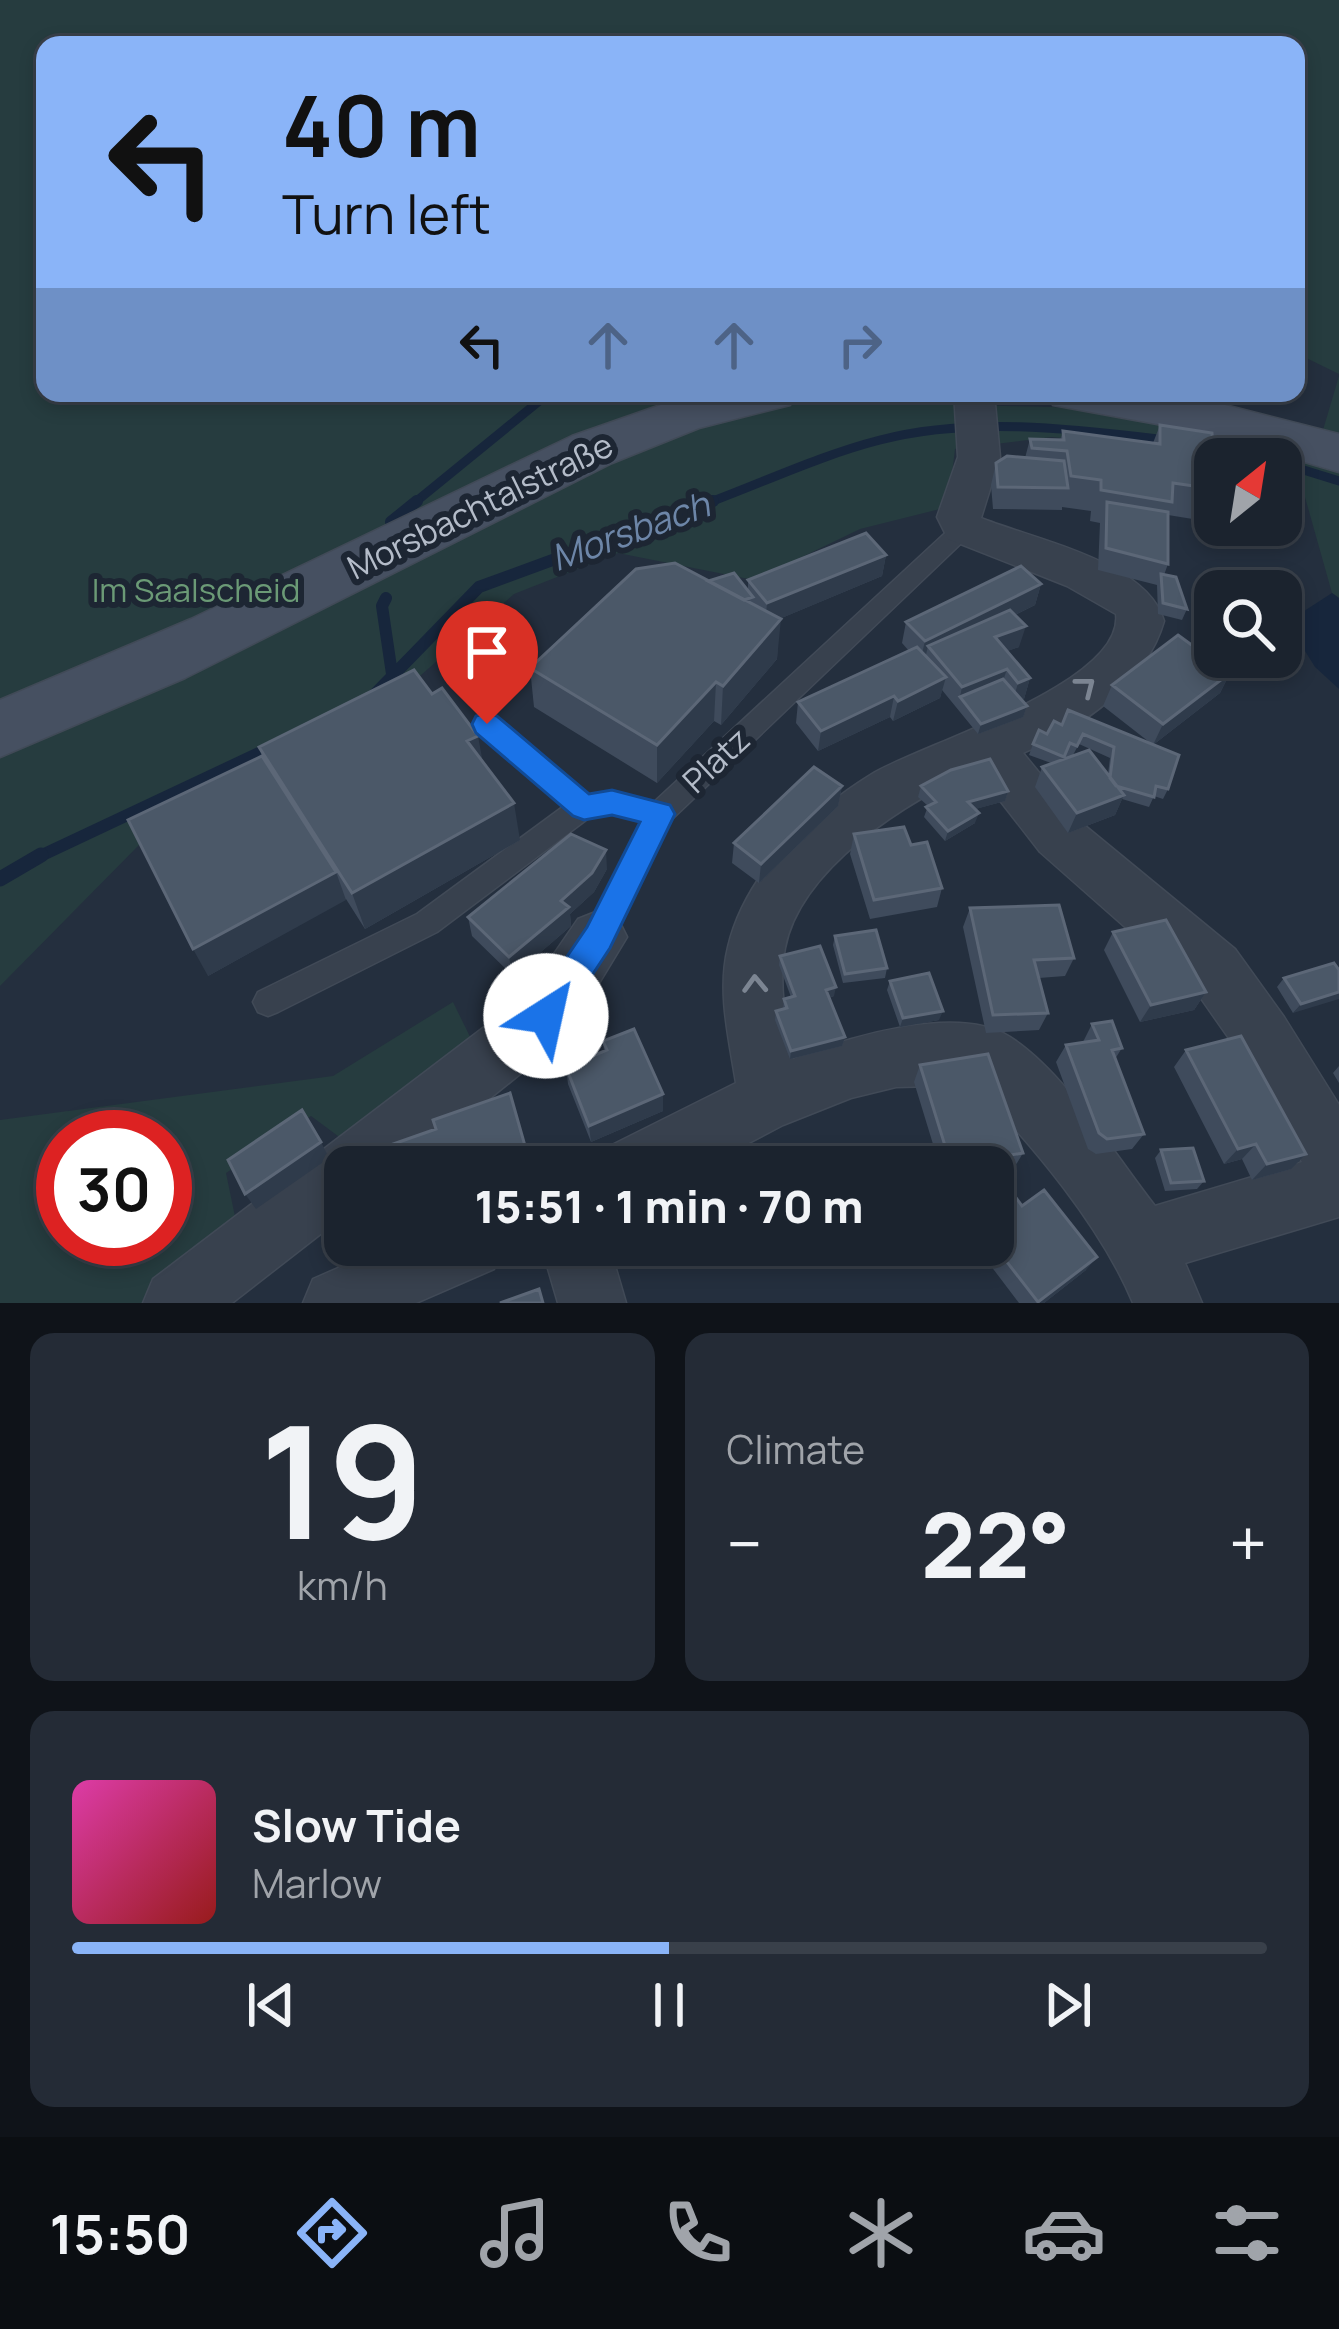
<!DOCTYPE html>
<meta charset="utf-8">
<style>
body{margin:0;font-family:Manrope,sans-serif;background:#242b36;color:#f1f3f6;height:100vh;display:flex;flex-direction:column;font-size:45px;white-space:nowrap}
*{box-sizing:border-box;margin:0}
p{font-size:39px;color:#a0a4aa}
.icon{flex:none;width:66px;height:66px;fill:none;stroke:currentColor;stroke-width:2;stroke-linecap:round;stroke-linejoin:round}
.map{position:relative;height:1303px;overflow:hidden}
.drawer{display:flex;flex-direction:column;gap:30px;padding:30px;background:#0f1319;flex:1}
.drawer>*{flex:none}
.top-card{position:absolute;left:36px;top:36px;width:1269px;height:366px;border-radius:24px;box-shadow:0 6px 18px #0003,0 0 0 3px #39404a;background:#8ab4f8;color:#111;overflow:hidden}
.needle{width:78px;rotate:30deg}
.fabs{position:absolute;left:1194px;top:438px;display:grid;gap:24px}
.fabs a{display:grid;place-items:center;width:108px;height:108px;border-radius:24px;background:#1b232e;box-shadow:0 6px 18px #0003,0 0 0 3px #39404a;font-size:60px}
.speed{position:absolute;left:36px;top:1110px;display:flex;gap:24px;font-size:60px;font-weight:700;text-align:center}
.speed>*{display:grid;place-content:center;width:156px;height:156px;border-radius:50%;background:#1b232e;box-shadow:0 6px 18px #0003,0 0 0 3px #39404a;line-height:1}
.speed .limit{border:18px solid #d22;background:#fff;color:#111}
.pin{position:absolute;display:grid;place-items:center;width:102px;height:102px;color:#fff;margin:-123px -51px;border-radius:50% 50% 50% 0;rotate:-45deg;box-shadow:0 0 12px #0007}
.pin .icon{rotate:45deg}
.me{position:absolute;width:132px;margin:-66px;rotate:35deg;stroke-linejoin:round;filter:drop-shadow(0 0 9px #0008)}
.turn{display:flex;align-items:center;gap:42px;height:252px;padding:0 48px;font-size:54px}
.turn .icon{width:156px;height:156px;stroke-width:2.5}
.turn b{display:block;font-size:84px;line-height:102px}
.lanes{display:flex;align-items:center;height:114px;padding:0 48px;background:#0003;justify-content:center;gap:60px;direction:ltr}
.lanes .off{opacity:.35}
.big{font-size:90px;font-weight:800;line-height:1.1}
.drawer .tile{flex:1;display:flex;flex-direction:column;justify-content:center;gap:18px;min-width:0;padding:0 42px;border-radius:24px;background:#242b36}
.drawer .dial{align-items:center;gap:0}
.dial b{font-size:156px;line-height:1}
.song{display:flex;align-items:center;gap:36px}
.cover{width:144px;height:144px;border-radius:18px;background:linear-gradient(135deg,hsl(320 70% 55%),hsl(0 70% 35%))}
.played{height:12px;border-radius:6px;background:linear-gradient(90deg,#8ab4f8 50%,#39404a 50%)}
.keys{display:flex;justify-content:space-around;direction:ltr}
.heat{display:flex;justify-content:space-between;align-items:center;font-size:66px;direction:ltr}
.drawer .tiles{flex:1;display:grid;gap:30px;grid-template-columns:1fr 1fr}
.tile:last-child{grid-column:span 2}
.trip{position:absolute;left:324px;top:1146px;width:690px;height:120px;border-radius:24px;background:#1b232e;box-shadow:0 6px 18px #0003,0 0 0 3px #39404a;font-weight:800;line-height:120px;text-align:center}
.tabs{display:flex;height:192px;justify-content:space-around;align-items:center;background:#0b0e12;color:#a0a4aa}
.tabs .icon{width:84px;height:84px}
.tabs .active{color:#8ab4f8}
.tabs b{font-size:54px;color:#f1f3f6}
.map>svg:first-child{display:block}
</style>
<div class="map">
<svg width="1339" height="1303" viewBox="0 0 1339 1303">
<rect width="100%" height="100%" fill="#242f3e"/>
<path fill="#263c3f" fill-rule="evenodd" d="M0,0h1339v374l-43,-21v-308h-1251v348h618l49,30 84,-21 257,5 125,15 137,35 24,-81v222l-7,-5 -29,-103 -22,-9v-22h-63l-17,-6 -149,-16 -97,12 -7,58 -88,22 -106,51 -136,-27 -104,41 -147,128 -228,123 -139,141z
M453,1002l25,51 -132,89 -35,-26 -85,57 12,58 -93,72h-145v-183l333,-44zM63,1137h102v102h-102z"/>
<path fill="#17263c" d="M1332,593l7,5v91l-24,-22 -25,-40 8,-12z"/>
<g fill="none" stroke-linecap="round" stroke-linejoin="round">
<path stroke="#17263c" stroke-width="9" d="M1199,444l69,15
M1281,463l58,18
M413,504l136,-111
M705,504c57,-21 116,-49 175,-64 92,-24 194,-11 287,0"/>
<path stroke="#17263c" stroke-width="12" d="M391,522l26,-21
M386,598l-4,8 10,68
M373,696l106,-109 234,-86
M36,858l240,-113"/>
<path stroke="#17263c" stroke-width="15" d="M0,879l41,-24"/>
<defs>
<path id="service" d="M964,520l8,3 3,5 -3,5 -303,289 -61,124 -10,4 -10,-4 -4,-9 58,-116 -30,-8 -22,4 -153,115 -159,80 -10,4 -10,-4 -5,-10 5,-10 159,-78 147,-108 -86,-74 -4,-7 4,-7h18l92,77 24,-4 42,11 302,-279z"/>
<path id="minor" d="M954,393h40l6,64 -19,61c54,22 166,43 183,103 -18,63 -84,107 -141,132l55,67 157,129 49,68 55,88v112l-154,46 17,40h-69c-32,-77 -101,-159 -159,-218l-78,2 -45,11 -68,27 -80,42h-98l9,-23 122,-61c-7,-44 -19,-92 -8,-136 17,-73 82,-135 144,-173 47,-29 253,-90 244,-160l-49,-28 -119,-47 -11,-22 21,-60zM977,771l63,81 153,135 49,70 60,105 -147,44c-41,-52 -90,-134 -145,-169 -52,-34 -165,1 -217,22 -7,-36 -15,-74 -8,-111 15,-79 123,-149 192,-177z
M598,911l20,8 9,18 -60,99 -162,131h-60v48l-113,88h-89l10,-24 372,-283 53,-77z
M391,1245h113l-10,24 -78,34h-113l10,-24z
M541,1245h68l17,58h-68z"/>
<path id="secondary" d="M695,393h103l-8,12 -91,23 -87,35 -427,215 -185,79v-57l191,-81 381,-183z
M1045,393h133l161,41v38l-138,-40 -148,-27z"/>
</defs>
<use href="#service" stroke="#414a57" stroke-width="3"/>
<use href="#minor" stroke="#414a57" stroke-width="3"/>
<use href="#secondary" stroke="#414a57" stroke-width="3"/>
<use href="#service" fill="#38414e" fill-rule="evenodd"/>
<use href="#minor" fill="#38414e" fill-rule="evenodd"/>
<use href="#secondary" fill="#465061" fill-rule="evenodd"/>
</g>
<path fill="#3f4b5c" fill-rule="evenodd" d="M1160,425l55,34v38l-10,24 -37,-6v49l-4,11 23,34 -5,11 -24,-6 -1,-29 -59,-15 2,-47 -10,-2 1,-10 -29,-4v3l-69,-1 -2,-24 5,-22 29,-5 5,-19 30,1 3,-9 90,12z
M886,555l-4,21 -103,43 -2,40 -56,66 -7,-4 -57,62 -123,-76 -4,-39 178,-87 40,9v-10z
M1041,584l-6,21 -20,10 4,32 -12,4 23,27 -6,21 -3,1 6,6 -4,11 -45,17 -36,-44 -2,8 -47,23 -3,-4 -72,34 -22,-28 2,-21 111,-51 -7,-8 4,-21z
M1230,673l-10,20 -67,52 -50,-39 9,-21z
M1068,710l100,79 -5,10 -9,-3 -5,11 -27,-8 -7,16 -47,18 -33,-46 7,-20 9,-4 -22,-8 4,-11 29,-19zM1079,744l31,14 -2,16 -35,-19z
M259,747l224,16 37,77 -155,89 -19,-30 -138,77 54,-220z
M842,786l-4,20 -79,77 -27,-20 2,-20z
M921,786l87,5 -3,10 -30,8v14l-30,18 -21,-24 4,-11 -10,-9z
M854,834l57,11 31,43 -5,19 -67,12 -20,-65z
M607,869l-13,23 -24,22 1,12 -58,50 -41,-40 -4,-19z
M970,908l104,50 -9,18 -26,2 9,35 -9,17 -53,3 -23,-106z
M1113,932l93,60 -12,18 -54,12 -36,-72z
M835,936l52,32 -2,10 -42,5 -10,-38z
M780,956l54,40 -5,2 16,39 -3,9 -52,13 -15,-39 1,-9 7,-2 1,-10 7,-2 -12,-32z
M1339,970l-46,43 -16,-26 7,-9z
M890,981l49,39 -39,7 -13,-37z
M1092,1024l30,24 -7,11 29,75 -12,15 -36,5 -8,-5 -32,-87 10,-17 17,-3z
M603,1041l60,70 -72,31 -23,-58 -2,-17 38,-16z
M1186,1050l105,119 -39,11 -10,-21 -18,5 -50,-97z
M920,1065l103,88 -9,15 -21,4v-5h-53l-26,-85z
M1339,1066v17l-6,-10z
M1161,1150l43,31 -7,8 -32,2 -10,-33z
M1022,1206l64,64 -42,33h-25l-44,-58h18z"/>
<path fill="#2f3b4b" d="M886,555l-4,21 -117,49 2,-22z
M1041,584l-6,21 -100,49 -7,-8 -3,13 -5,3 5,-21z
M781,619l-4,40 -56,66 2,-39z
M1026,626l-7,21 -30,11 6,-21z
M1007,669l-7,21 -40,7 2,-10z
M1230,673l-10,20 -67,52 10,-21z
M946,677l-6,21 -47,23 5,-20z
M1030,678l-6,21 -12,5 6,-21z
M716,682l-2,39 -57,62v-38z
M894,696l-4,21 -72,34 3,-20z
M1027,706l-4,11 -45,17 3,-10z
M478,736l7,38 -18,-33z
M842,786l-4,20 -79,77 2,-19z
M1008,791l-3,10 -40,11 3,-10z
M1124,795l-9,20 -47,18 9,-20z
M514,803l6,37 -155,89 -13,-36z
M979,813l-4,10 -30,18 3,-10z
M606,850l1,19 -13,23 -24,22 1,12 -58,50 -4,-19z
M336,872l10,28 -138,76 -15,-27z
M836,987l-2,9 -10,3 2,-9z
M1206,992l-12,18 -54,12 11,-17z
M1339,992v7l-46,14 8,-9z
M943,1011l-4,9 -39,7 3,-9z
M845,1037l-3,9 -52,13 1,-8z
M663,1094v17l-72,31 -2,-16z
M321,1142l8,16 -73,51 -11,-15z
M1256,1144l-14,15 -18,5 14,-15z
M1306,1154l-15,15 -39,11 15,-16z
M1097,1257l-11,13 -42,33h-6z"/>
<path fill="#4b5868" stroke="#5c6777" stroke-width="3" d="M1160,425l52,8 3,56 -42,-6 -1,19 -71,-12v-10l-30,-4 -4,-25 -35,-3 -2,-9 34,1 -1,-9 97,13z
M1007,456l57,5 4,27 -70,-1 -2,-24z
M1107,502l61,10v52l-62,-16z
M866,533l20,22 -119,48 -19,-23z
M675,563l106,56 -58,67 -7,-4 -59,63 -127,-77 106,-99z
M1021,566l20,18 -116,57 -19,-19z
M734,573l19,24 -9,3 -36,-19z
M1161,574l15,3 11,32 -24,-6z
M1010,610l16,16 -31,11 35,41 -12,5 -11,-14 -45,18 -34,-41z
M1178,635l52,38 -67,51 -51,-39z
M917,647l29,30 -48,24 -4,-5 -73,35 -23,-29z
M414,670l18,24 10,-6 36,48 -11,5 47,62 -162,90 -93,-146z
M1003,679l24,27 -46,18 -21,-27z
M1068,710l111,45 -11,34 -12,-3 -2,11 -38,-11 -6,-8 4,-31 -31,-13 -6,12 -7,-3 -6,14 -31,-13 6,-14 8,4 7,-13 8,4z
M1089,750l35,45 -47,18 -35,-46z
M262,756l74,116 -143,77 -65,-129z
M990,759l18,32 -40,11 11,11 -31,18 -22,-24 10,-5 -15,-16 30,-16z
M814,767l28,19 -81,78 -27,-21z
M904,827l7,18 16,-3 15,46 -68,12 -20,-66z
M571,834l35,16 -14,23 -31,28 8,6 -60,50 -41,-40z
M1059,905l15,53 -40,2 14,53 -55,2 -23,-107z
M1166,920l40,72 -55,13 -38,-73z
M876,930l11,38 -42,6 -10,-38z
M820,946l16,41 -10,3 19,47 -54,14 -15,-40 11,-3 -3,-9 11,-3 -15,-40z
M1334,963l5,7v22l-38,12 -17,-26z
M929,973l14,38 -40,7 -13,-37z
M1112,1021l10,27 -10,2 32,84 -37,5 -8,-6 -33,-88 33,-5 -7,-16z
M634,1029l29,65 -74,32 -23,-59 41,-17 -4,-9z
M1241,1036l65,118 -39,10 -11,-20 -18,5 -52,-99z
M988,1054l35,99 -72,12 -31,-100z
M510,1093l21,74h-155l7,-3 -4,-15 57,-20 -3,-9z
M302,1110l19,32 -76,52 -17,-34z
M1193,1148l11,33 -33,2 -10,-33z
M1044,1190l53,67 -59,45 -45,-58v-33l21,-16 8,11z
M539,1289l4,14h-43z"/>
<defs><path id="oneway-chevron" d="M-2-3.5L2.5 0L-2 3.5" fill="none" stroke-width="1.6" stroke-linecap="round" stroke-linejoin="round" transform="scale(3)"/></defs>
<g stroke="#7c8592">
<use href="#oneway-chevron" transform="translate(1086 686) rotate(-38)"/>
<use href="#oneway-chevron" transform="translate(755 984) rotate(-92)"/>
</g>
<path fill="#1a73e8" stroke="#114b97" stroke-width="3" d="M487,713l10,3 92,78 23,-4 58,15 5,9 -65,134 -52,79 -12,5 -12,-5 -5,-11 5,-11 53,-78 53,-105 -28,-7 -28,5 -11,-4 -97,-83 -4,-9 4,-8z"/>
<g text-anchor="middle" stroke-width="12" stroke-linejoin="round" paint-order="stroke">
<g font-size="33" fill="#b4bcc9" stroke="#1d2633">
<text transform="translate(480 506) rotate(-26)" y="12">Morsbachtalstraße</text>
<text transform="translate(716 760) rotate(-43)" y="12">Platz</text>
</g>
<g font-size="33" fill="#6b9a76" stroke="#1d2633">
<text x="196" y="602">Im Saalscheid</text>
</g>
<g font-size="36" font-style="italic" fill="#6d86a8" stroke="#1d2633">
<text transform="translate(630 531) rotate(-20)" y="13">Morsbach</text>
</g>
</g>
</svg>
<div class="fabs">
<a><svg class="needle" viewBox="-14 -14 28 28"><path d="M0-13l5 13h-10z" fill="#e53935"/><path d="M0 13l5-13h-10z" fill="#a0a4aa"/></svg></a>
<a><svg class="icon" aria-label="search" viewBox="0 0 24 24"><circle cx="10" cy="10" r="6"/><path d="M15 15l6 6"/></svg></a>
</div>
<div class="speed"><div class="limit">30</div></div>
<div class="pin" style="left:487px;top:724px;background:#d93025"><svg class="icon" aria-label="arrive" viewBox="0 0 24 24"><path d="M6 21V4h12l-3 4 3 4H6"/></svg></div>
<svg class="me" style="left:546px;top:1016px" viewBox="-20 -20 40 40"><circle r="19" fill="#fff"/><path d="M0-13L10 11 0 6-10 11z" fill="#1a73e8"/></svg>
<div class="trip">15:51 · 1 min · 70 m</div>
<div class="top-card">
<div class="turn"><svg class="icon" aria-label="left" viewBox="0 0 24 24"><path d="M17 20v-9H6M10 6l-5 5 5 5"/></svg><div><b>40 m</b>Turn left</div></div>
<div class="lanes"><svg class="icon" aria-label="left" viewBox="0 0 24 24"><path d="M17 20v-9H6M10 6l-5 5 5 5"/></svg><svg class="icon off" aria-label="ahead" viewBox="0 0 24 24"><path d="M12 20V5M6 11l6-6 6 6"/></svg><svg class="icon off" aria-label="ahead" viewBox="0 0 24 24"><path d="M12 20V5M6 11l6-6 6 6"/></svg><svg class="icon off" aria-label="right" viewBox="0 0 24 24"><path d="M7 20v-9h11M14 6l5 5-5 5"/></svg></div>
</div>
</div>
<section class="drawer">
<div class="tiles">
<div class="tile dial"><b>19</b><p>km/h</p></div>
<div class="tile"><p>Climate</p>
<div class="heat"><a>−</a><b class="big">22°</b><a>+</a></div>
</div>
<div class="tile">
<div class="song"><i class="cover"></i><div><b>Slow Tide</b><p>Marlow</p></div></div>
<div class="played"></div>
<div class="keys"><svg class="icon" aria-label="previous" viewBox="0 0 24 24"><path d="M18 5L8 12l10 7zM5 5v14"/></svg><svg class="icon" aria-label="pause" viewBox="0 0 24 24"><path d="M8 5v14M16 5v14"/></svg><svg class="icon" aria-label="next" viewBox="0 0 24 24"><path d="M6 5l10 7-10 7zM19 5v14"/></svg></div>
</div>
</div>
</section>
<nav class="tabs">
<b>15:50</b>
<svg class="icon active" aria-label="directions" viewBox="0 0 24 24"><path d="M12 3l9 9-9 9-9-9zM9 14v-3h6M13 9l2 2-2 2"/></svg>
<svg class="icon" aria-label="music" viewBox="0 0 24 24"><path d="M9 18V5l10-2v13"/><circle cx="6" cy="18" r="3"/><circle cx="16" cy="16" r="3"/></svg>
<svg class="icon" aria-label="phone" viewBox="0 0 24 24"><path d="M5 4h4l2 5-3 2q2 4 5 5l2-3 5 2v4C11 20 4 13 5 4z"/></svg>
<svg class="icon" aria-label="climate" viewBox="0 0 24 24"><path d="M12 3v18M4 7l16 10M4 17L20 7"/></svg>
<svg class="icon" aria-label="car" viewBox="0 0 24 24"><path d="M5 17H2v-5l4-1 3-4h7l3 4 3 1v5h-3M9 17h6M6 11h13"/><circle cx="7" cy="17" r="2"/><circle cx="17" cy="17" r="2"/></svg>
<svg class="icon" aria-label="filters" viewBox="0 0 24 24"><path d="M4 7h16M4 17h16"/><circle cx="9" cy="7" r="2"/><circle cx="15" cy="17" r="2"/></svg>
</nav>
